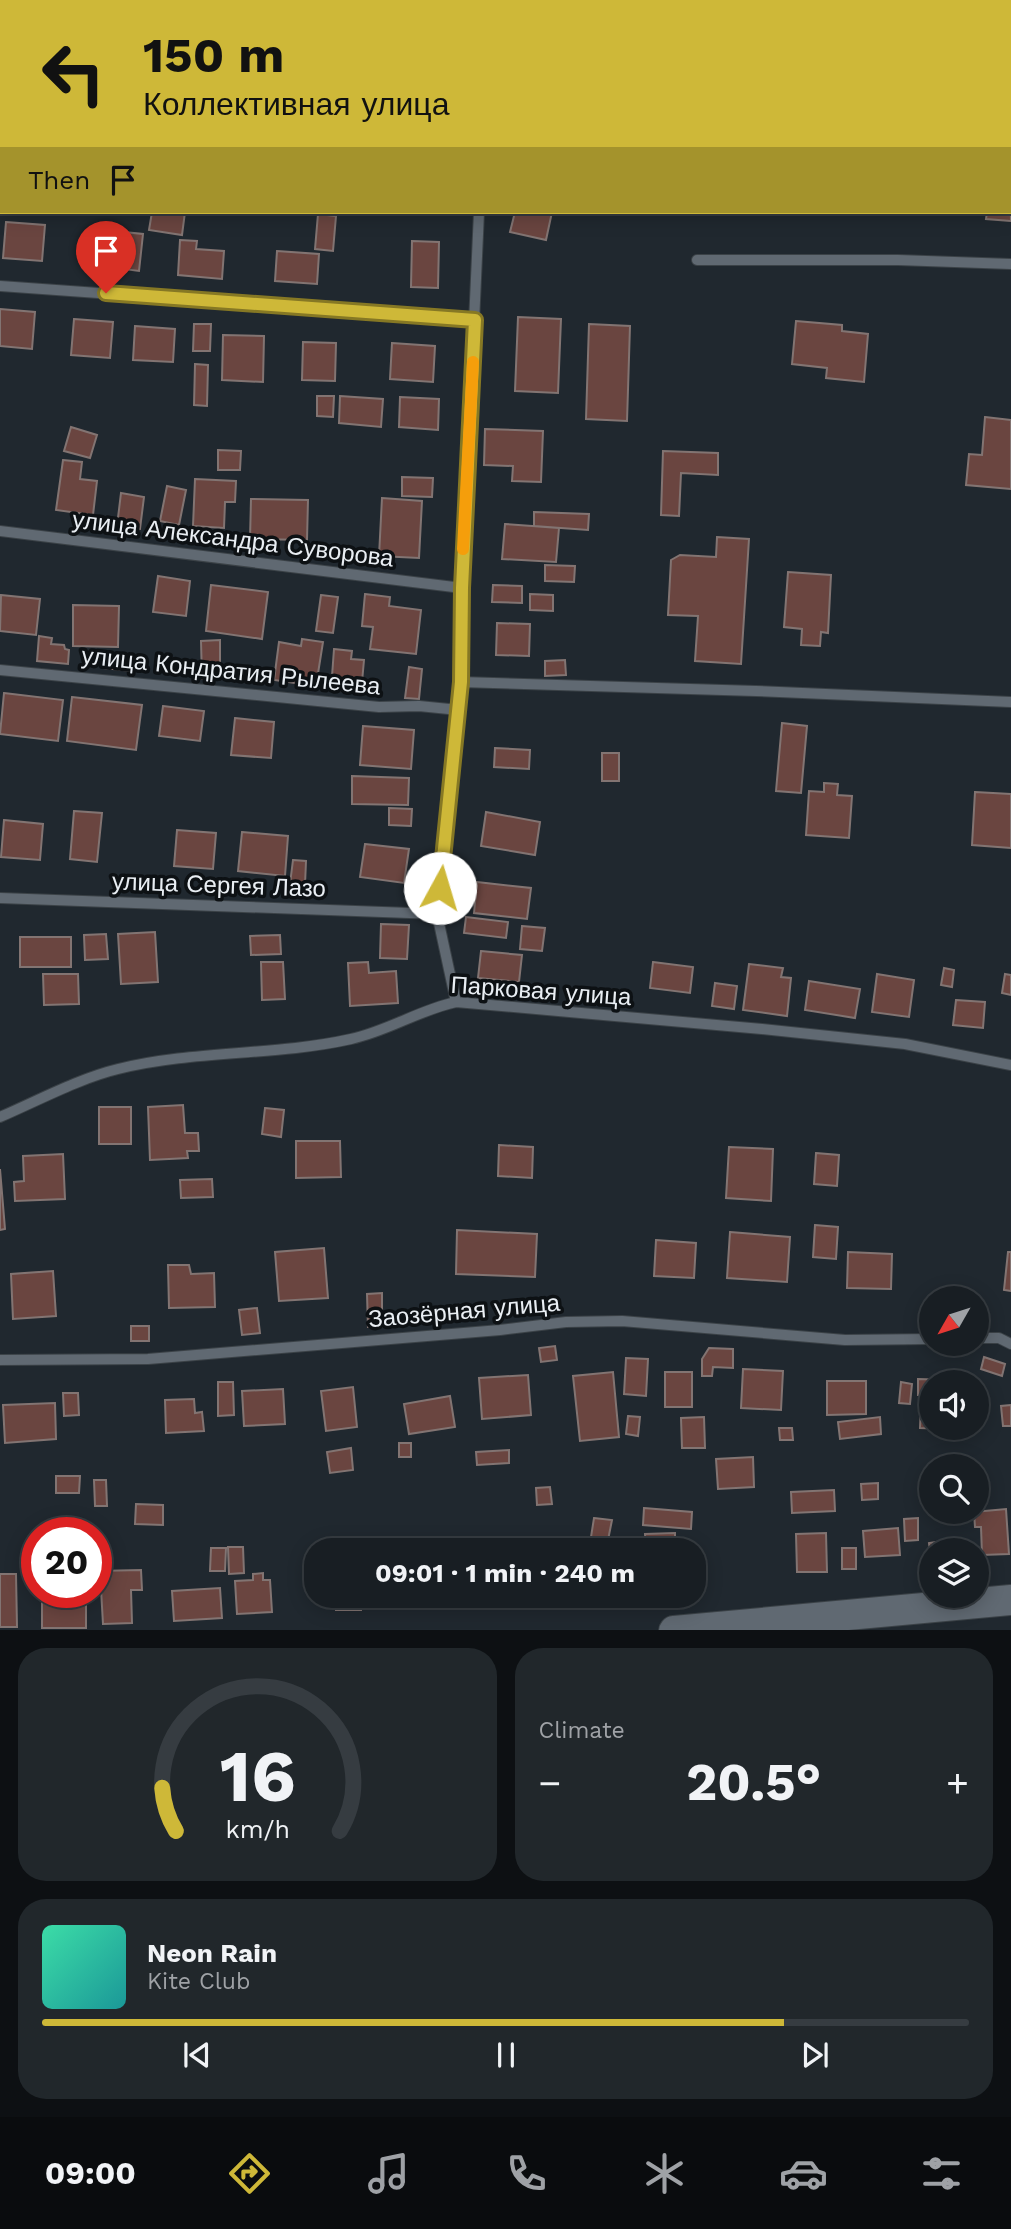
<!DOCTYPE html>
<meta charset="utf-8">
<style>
body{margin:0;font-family:"Work Sans",sans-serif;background:#21272b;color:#f1f3f6;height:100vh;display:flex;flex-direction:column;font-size:26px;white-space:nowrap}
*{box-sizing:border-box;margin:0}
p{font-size:23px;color:#9fa2a6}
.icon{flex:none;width:38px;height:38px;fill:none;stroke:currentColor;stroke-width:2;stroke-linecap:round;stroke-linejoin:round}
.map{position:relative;height:1630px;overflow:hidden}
.side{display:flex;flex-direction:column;gap:18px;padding:18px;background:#0d1013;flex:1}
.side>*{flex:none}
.hud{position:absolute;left:0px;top:0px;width:1012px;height:214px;box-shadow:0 4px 18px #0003,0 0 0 2px #363c41;background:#ceb838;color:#111;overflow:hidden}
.needle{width:46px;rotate:231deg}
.controls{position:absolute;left:919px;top:1286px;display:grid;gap:14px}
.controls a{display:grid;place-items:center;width:70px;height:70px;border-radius:50%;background:#181e23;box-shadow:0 4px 18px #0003,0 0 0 2px #363c41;font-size:35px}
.speed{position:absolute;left:21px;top:1517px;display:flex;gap:14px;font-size:35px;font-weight:700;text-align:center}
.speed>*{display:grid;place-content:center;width:91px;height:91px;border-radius:50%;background:#181e23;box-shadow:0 4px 18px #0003,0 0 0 2px #363c41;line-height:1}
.speed .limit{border:10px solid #d22;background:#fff;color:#111}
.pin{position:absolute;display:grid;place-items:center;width:60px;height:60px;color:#fff;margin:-72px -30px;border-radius:50% 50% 50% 0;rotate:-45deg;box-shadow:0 0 7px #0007}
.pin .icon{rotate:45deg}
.me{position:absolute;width:77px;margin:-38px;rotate:6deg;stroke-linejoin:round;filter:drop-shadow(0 0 5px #0008)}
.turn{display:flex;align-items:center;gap:24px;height:147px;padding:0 28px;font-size:32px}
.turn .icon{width:91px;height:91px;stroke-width:2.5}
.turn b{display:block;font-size:49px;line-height:60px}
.then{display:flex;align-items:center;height:66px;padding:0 28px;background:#0003;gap:14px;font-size:26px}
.big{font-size:52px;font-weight:700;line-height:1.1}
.side .card{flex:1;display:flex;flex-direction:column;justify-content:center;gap:10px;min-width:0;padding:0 24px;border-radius:28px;background:#21272b}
.side .dial{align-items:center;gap:0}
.dial svg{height:182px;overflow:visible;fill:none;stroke:#363c41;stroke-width:7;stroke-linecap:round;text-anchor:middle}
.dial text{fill:#f1f3f6;stroke:none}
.song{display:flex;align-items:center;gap:21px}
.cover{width:84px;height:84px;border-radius:10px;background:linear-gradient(135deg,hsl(160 70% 55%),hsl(180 70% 35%))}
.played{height:7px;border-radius:4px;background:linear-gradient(90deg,#ceb838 80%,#363c41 80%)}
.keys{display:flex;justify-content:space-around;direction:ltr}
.heat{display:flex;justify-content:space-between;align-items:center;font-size:38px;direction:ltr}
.side .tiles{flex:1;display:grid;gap:18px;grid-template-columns:1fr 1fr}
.card:last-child{grid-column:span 2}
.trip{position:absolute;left:304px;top:1538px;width:402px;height:70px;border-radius:28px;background:#181e23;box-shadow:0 4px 18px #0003,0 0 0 2px #363c41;font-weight:700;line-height:70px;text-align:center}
.tabs{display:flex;height:112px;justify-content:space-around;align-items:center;background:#0a0c0e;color:#9fa2a6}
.tabs .icon{width:49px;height:49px}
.tabs .on{color:#ceb838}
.tabs b{font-size:32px;color:#f1f3f6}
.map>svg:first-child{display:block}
</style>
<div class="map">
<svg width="1011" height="1631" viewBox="0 0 1011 1631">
<rect width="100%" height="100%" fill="#20282f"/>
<path fill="#6a4540" stroke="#827472" stroke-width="2" d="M144,0h35l-35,2z
M579,0h29l-29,2z
M920,0h28l-28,2z
M1010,172l1,49 -25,-2 1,-7h23z
M152,212h33l-3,23 -33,-5z
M515,212h37l-6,28 -36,-8z
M318,214l18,2 -3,35 -18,-2z
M6,222l39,3 -3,36 -39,-3z
M104,230l39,4 -4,37 -39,-5z
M180,240l17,1 -1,8 28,2 -2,28 -44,-4z
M412,241l27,1 -1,46 -27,-1z
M277,251l42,3 -2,30 -42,-3z
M0,309l35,3 -3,37 -32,-3z
M518,317l43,2 -3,74 -43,-2z
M74,319l39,3 -3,36 -39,-3z
M796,321l46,4v6l26,3 -4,48 -38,-4 1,-10 -35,-4z
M194,324h17l-1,27h-17z
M589,324l41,2 -3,95 -41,-2z
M135,326l40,3 -2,33 -40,-2z
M223,335l41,1 -1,46 -41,-2z
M303,342l33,1 -1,38 -33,-1z
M392,343l43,3 -2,36 -43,-3z
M195,364l13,1 -1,41 -13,-1z
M317,396h17l-1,21 -16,-1z
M340,396l43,3 -2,28 -42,-4z
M400,397l39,2 -1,31 -39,-3z
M985,417l26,3v69l-45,-4 3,-31 13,1z
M71,427l26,8 -7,23 -26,-7z
M485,429l58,2 -2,51 -29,-1 1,-15 -29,-1z
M218,450l23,1 -1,19h-22z
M663,451l55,2v22l-37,-2 -2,43 -18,-1z
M63,460l19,2 -2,17 17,2 -4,34 -37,-5z
M402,477l31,1 -1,19 -30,-1z
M195,479l41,2 -1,21h-10l-1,26 -31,-2z
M167,486l19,4 -7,35 -19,-4z
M121,493l23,4 -4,32 -23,-3z
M382,498l40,3 -3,57 -40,-2z
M251,499l57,1 -1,40 -57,-1z
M534,512l55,2 -1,16 -54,-4z
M505,524l54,4 -3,34 -54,-3z
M717,537l32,2 -8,125 -46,-3 3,-45 -30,-1 3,-55 9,-5 36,2z
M545,565l30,1 -1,16 -29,-1z
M788,572l43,3 -3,58 -7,-1 -1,14 -19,-1 1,-16 -18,-2z
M158,576l32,5 -4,35 -33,-4z
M211,585l57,7 -6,47 -56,-8z
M493,585l29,1v17l-30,-1z
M365,594l25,3 -1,9 32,4 -5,44 -46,-5 3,-22 -11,-1z
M530,594l23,1v16l-23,-1z
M1,595l39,4 -4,36 -36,-4z
M321,595l17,2 -5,36 -17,-2z
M73,605l46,1 -1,41 -45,-1z
M497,623l33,1 -1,32 -33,-1z
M39,636l13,2 -1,6 13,1 1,4 4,1 -1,14 -31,-3z
M302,639l21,3 -7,44 -42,-6 5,-38 22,4z
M220,640v39h-18l-1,-38z
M334,649l18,2 -1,8 13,1 -3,33 -30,-3z
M106,657l26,3 -1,11 -27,-3z
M565,660l1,15 -21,1v-15z
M409,667l13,2 -3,30 -14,-1z
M4,693l59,7 -5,41 -58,-7z
M72,697l70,8 -6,45 -69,-9z
M163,706l41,5 -4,30 -41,-5z
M235,718l39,4 -3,36 -40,-3z
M782,723l25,3 -6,67 -25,-2z
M363,726l51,4 -3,39 -51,-4z
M495,748l35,2 -1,19 -35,-2z
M602,753h17v28h-17z
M352,776l57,2 -1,27 -56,-1z
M824,783l14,1 -1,11 15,1 -3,42 -43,-3 3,-44 15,1z
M975,792l36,2v54l-39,-3z
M389,808l23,1 -1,17 -22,-1z
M74,811l28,2 -5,49 -27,-3z
M486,812l54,10 -5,33 -54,-9z
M4,820l39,4 -3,36 -39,-3z
M177,830l39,3 -3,36 -39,-3z
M242,832l46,4 -3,40 -47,-5z
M365,844l44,5 -5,34 -44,-6z
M293,860l13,1 -1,24 -15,-1z
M477,882l54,6 -4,31 -53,-6z
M466,917l42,5 -2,16 -42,-5z
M381,924l28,1 -2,34 -27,-1z
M522,926l23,2 -3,23 -22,-2z
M155,932l3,50 -37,2 -3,-50z
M106,934l2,25 -23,1 -1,-25z
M280,935l1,19 -30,1 -1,-19z
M20,937h51v30h-51z
M481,951l41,4 -3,27 -41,-4z
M261,962h22l2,37 -23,1z
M368,962l1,11 27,-2 2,32 -48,3 -2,-43z
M653,962l40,5 -3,26 -40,-5z
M749,964l34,4 -2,9 10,1 -4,38 -44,-6z
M944,968l10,2 -2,17 -11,-2z
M43,974h35l1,30 -35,1z
M877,974l37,6 -5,37 -37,-5z
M1005,974l6,1v20l-9,-2z
M809,981l51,8 -5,29 -50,-8z
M715,983l22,3 -3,23 -22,-3z
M956,1000l29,2 -2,26 -30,-3z
M183,1105l2,28h13l1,18h-12l1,7 -38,2 -2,-53z
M99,1107h32v37h-32z
M265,1108l19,2 -3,27 -19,-3z
M296,1141h44l1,36 -45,1z
M499,1145l34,2 -1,31 -34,-2z
M729,1147l44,2 -2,52 -45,-3z
M816,1153l23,2 -2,31 -23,-2z
M63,1154l2,45 -50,2 -1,-19 10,-1 -1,-25z
M0,1169l5,60 -5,1z
M212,1179l1,18 -32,1 -1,-18z
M815,1225l23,2 -2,32 -23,-2z
M457,1230l80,4 -2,43 -79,-3z
M730,1232l60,5 -3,45 -60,-4z
M656,1240l40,3 -2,35 -40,-2z
M324,1248l4,50 -49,3 -4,-49z
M848,1252l44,2 -1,35 -44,-1z
M1008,1252h3v39l-7,-1z
M168,1265h21l2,9 23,-1 1,34 -46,1z
M53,1271l3,45 -43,3 -2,-45z
M382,1293v34h-14l-1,-33z
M257,1308l3,25 -18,2 -3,-25z
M131,1326h18v15h-18z
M555,1346l2,14 -16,2 -2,-14z
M709,1348l24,1v19l-20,-1 -1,9h-10v-17z
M984,1357l21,7 -3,12 -21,-7z
M626,1358l22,1 -2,37 -22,-2z
M743,1369l40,2 -2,39 -40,-2z
M613,1372l6,65 -39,4 -7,-65z
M665,1372h27v35h-27z
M528,1375l3,40 -49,4 -3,-41z
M918,1379l32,1 -1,2h-18v13h-13z
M827,1381h39v33l-39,1z
M218,1382h15l1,33 -16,1z
M901,1382l11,2 -2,20 -11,-1z
M353,1387l4,40 -31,4 -5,-40z
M283,1389l2,35 -41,2 -2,-35z
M63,1393h15l1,22 -15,1z
M450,1396l5,31 -46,7 -5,-30z
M194,1399l1,14 7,-1 2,19 -38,2 -1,-33z
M55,1403l1,36 -51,4 -2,-38z
M921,1403l10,1v24l17,1 -28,-1z
M1011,1405v21h-8l-2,-20z
M628,1416l12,1 -2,19 -12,-2z
M704,1417l1,31h-23l-1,-30z
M880,1417l1,17 -41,5 -2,-17z
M779,1428h13l1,12h-13z
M399,1443h12v14h-12z
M351,1448l2,22 -23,3 -3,-21z
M509,1450v13l-32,2 -1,-13z
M753,1457l1,30 -36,2 -2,-30z
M56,1476h24l-1,17h-23z
M94,1480h12l1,26h-12z
M878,1483v16l-16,1 -1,-16z
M550,1487l2,17 -15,1 -1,-17z
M834,1490l1,21 -43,2 -1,-21z
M136,1504l27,1v20l-28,-1z
M644,1508l48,4 -1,17 -48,-4z
M1006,1509l3,45 -27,1 -1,-28h-6l-1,-15z
M594,1518l18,2 -4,20 -17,-3z
M918,1518v22l-13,1 -1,-22z
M898,1528l2,27 -35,2 -2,-26z
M675,1533v17h-29l-1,-16z
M826,1533l1,39h-30l-1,-38z
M956,1539l2,11h-27v10l-2,-17z
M228,1547h15l1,26 -15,1z
M211,1548h15l-1,23h-15z
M842,1548h14v21h-14z
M141,1570l1,20h-11l1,33 -29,1 -2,-35h-5v-18z
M263,1573v7h7l2,32 -35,2 -2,-33 18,-1v-6z
M0,1574h16l1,53h-17z
M220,1588l2,30 -48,3 -2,-30z
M42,1592h44v36h-44z
M337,1596h25l-1,14h-25z
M377,1596h23v3l-22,1z"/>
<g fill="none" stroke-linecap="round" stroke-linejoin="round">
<defs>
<path id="lane" d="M487,2v-2
M0,94h2
M697,260h201l113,4
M0,286l475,34
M0,531l462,57
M0,670l379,37 40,-1 40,4
M461,682l295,9 255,11
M0,898l437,16
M456,1002l-19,-88 24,-232 1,-94 17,-376
M0,1117c37,-16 80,-39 118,-48 76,-19 157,-13 233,-30 37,-8 68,-29 105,-37l306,27 143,15 106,21
M976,1338h23l12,6
M0,1360l148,-1 352,-29 66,-8 56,-1 223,19 86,-1"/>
<path id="secondary" d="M674,1631l337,-31"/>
</defs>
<use href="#lane" stroke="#3b4247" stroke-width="12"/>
<use href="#secondary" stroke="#3b4247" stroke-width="32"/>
<use href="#lane" stroke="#606972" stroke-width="10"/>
<use href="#secondary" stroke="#606972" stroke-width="30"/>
</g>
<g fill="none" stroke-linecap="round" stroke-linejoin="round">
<defs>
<path id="route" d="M106,293l369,27 -13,268 -1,94 -21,206"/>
</defs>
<use href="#route" stroke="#867824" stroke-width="18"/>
<use href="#route" stroke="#ceb838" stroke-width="12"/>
<path stroke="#f59e0b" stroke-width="12" d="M463,549l10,-187"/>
</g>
<g text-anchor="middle" stroke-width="7" stroke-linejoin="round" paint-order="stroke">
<g font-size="24" fill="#e9eef3" stroke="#0d1114">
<text transform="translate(233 539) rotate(7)" y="8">улица Александра Суворова</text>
<text transform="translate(231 671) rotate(6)" y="8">улица Кондратия Рылеева</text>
<text transform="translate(219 885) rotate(2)" y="8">улица Сергея Лазо</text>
<text transform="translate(541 991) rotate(4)" y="8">Парковая улица</text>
<text transform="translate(464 1311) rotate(-5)" y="8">Заозёрная улица</text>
</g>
</g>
</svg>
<div class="controls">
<a><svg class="needle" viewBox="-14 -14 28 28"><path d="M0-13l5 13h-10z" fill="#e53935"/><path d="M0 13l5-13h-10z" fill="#9fa2a6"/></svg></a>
<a><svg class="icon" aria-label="sound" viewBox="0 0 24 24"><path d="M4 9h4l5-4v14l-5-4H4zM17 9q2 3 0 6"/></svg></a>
<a><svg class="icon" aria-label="search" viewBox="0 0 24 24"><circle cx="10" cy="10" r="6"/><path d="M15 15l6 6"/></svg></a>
<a><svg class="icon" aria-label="layers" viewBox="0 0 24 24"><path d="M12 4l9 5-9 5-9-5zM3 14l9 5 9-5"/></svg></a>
</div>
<div class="speed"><div class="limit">20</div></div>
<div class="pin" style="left:106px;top:293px;background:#d93025"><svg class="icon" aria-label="arrive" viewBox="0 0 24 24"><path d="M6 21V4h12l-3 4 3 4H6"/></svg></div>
<svg class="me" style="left:440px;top:888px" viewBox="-20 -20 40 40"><circle r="19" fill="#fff"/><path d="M0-13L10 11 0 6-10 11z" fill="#ceb838"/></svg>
<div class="trip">09:01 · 1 min · 240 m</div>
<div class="hud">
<div class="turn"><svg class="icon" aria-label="left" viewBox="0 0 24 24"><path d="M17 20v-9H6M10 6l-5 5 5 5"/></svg><div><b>150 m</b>Коллективная улица</div></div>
<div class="then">Then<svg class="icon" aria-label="arrive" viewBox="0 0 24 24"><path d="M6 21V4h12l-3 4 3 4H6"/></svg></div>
</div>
</div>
<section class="side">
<div class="tiles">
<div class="card dial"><svg viewBox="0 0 100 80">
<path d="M14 69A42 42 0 1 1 86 69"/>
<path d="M14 69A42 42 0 0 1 8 50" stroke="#ceb838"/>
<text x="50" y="56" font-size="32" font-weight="700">16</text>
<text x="50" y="72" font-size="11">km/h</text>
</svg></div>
<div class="card"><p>Climate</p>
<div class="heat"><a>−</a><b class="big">20.5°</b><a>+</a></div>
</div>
<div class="card">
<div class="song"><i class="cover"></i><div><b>Neon Rain</b><p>Kite Club</p></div></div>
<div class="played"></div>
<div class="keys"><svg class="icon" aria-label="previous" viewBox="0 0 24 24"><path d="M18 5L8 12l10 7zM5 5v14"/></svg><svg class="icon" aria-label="pause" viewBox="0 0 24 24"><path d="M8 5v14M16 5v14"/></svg><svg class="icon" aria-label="next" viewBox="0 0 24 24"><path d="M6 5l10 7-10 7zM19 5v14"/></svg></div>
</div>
</div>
</section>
<nav class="tabs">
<b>09:00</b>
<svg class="icon on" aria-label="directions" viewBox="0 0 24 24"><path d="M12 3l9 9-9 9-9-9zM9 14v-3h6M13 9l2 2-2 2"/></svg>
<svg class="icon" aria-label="music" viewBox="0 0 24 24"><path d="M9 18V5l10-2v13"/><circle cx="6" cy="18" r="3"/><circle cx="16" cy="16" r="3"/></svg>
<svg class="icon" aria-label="phone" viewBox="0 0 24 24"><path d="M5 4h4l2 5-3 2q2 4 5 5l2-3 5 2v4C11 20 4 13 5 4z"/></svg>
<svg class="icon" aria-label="climate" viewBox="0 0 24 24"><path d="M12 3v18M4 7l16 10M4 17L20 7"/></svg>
<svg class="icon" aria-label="car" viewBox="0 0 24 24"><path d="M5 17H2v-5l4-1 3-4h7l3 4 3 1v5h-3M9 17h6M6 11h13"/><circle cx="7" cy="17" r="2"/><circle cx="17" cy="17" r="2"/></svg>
<svg class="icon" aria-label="filters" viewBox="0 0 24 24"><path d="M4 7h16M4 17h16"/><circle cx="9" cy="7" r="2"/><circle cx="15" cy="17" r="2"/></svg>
</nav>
